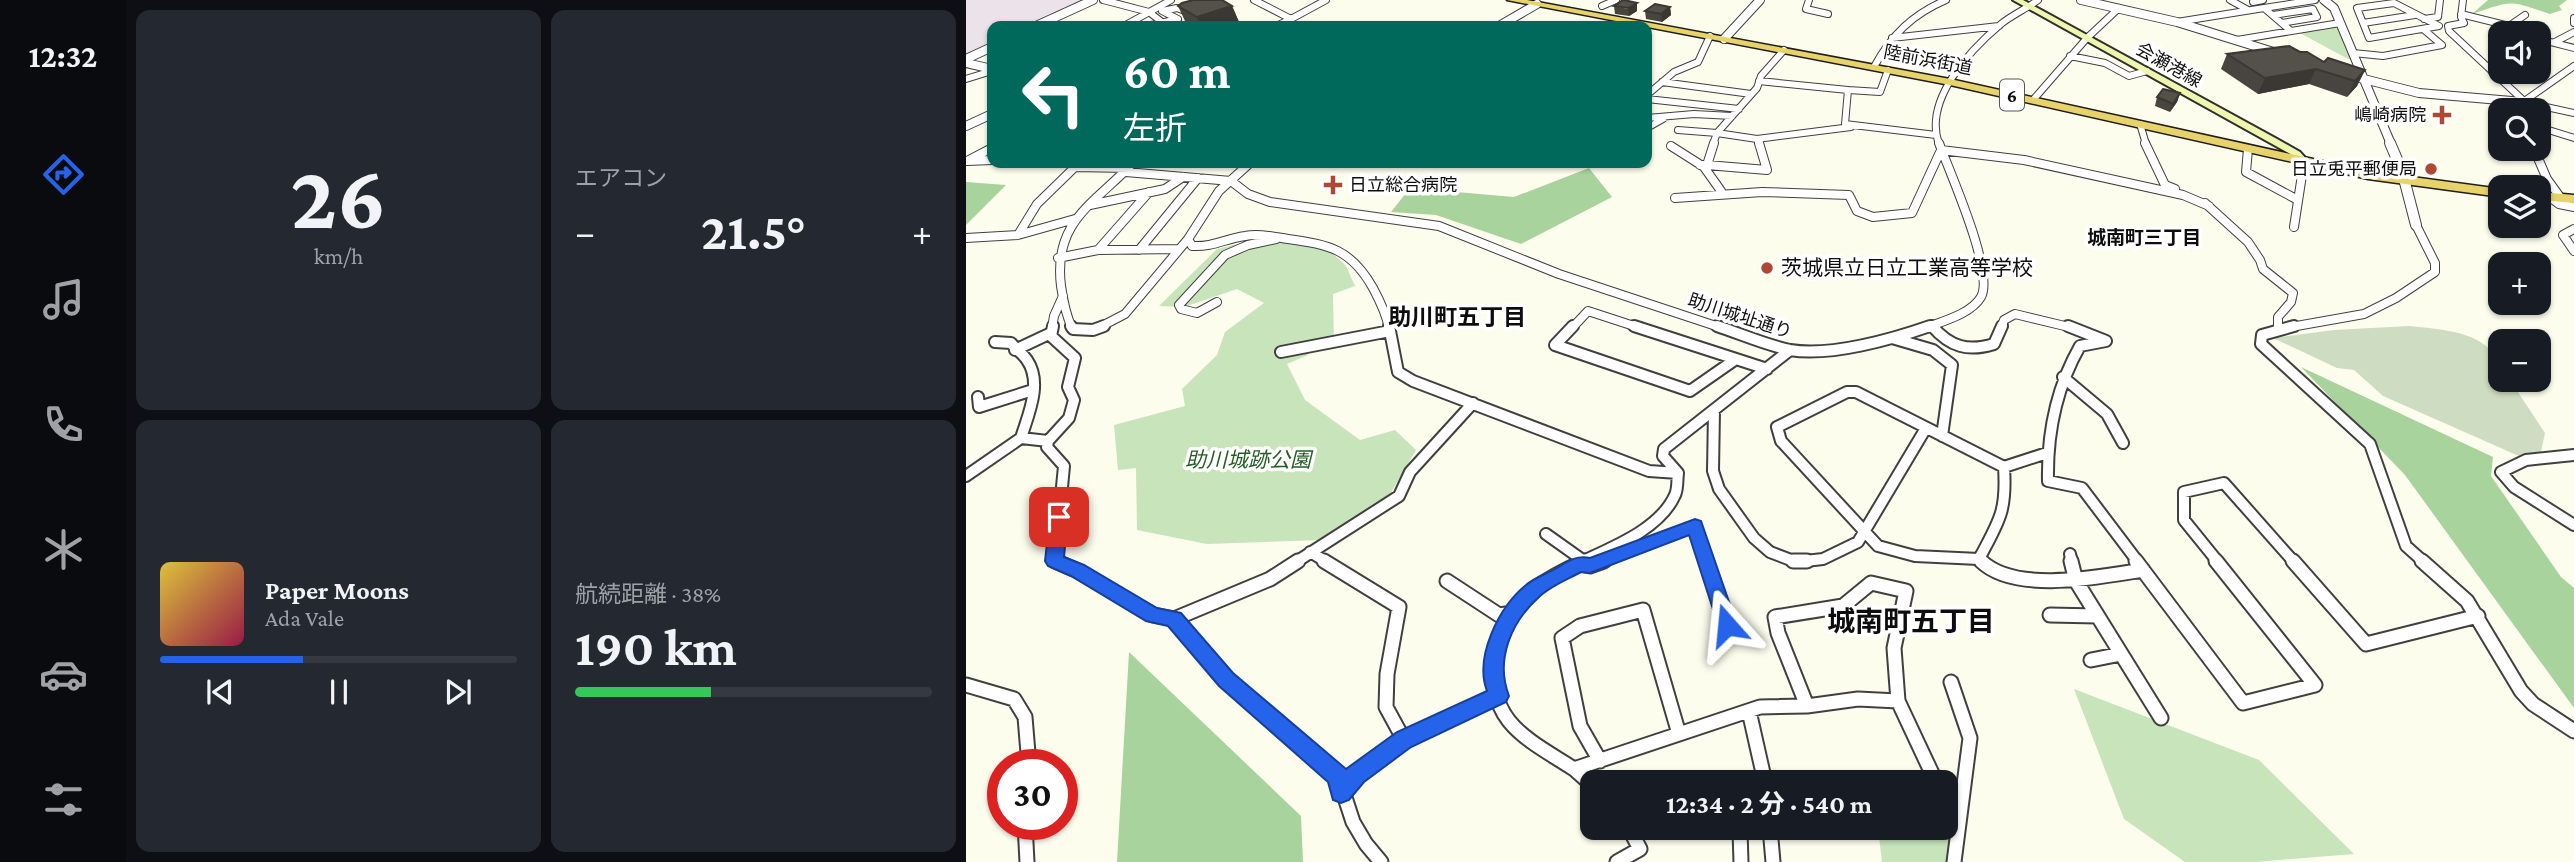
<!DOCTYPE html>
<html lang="ja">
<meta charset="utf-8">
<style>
body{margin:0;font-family:"Crimson Pro","Noto Sans JP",serif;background:#242831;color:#f1f3f6;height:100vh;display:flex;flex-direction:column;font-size:26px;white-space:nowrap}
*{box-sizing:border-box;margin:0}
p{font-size:23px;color:#9ea1a6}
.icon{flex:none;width:38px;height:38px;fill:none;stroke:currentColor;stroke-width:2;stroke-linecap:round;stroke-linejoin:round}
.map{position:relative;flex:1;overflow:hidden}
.details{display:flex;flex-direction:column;gap:10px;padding:10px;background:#0d0f14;width:840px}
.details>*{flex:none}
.banner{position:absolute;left:21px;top:21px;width:665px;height:147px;border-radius:14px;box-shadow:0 2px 5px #0004;background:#00695c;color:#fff;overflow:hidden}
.fabs{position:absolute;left:1522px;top:21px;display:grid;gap:14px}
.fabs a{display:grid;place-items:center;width:63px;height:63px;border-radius:14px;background:#171b24;box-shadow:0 2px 5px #0004;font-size:35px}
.speed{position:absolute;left:21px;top:749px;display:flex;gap:14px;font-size:35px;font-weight:700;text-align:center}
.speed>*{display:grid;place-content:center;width:91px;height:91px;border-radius:50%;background:#171b24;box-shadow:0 2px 5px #0004;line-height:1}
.speed .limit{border:10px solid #d22;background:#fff;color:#111}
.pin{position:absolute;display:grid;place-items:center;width:60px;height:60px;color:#fff;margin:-30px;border-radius:14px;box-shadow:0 4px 10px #0006}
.me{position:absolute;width:77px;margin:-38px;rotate:342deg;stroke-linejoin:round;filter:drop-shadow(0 0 5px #0008)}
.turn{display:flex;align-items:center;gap:24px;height:147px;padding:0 21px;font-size:32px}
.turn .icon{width:91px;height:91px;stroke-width:2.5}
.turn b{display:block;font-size:49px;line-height:60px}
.big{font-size:52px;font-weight:700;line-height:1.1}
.details .widget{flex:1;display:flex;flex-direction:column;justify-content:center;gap:10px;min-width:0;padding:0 24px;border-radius:14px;background:#242831}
.details .dial{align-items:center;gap:0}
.dial b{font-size:91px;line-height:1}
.song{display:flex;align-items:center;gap:21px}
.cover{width:84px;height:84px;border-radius:10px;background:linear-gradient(135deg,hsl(50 70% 55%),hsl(340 70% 35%))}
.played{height:7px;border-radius:4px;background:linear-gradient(90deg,#2563eb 40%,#363941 40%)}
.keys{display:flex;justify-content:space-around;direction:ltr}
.heat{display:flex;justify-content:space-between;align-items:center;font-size:38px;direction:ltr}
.charge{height:10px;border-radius:5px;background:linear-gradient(90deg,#34c759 38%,#363941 0)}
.details .tiles{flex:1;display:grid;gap:10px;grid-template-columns:repeat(2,1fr)}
.trip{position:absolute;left:614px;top:770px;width:378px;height:70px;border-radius:14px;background:#171b24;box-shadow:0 2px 5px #0004;font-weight:700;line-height:70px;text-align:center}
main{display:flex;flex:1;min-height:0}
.menu{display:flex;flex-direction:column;width:126px;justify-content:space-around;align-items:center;background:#090b0e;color:#9ea1a6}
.menu .icon{width:49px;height:49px}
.menu .selected{color:#2563eb}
.menu b{font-size:32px;color:#f1f3f6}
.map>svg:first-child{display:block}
</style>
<main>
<nav class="menu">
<b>12:32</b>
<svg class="icon selected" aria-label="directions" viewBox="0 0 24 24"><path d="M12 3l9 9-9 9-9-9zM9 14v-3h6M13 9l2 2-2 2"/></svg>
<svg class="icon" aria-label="music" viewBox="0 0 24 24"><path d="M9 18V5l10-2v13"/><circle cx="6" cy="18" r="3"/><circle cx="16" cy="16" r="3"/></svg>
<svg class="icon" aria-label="phone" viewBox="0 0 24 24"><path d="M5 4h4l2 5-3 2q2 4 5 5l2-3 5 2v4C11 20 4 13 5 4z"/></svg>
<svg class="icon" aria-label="climate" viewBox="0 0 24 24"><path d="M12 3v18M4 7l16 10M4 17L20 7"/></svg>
<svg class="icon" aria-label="car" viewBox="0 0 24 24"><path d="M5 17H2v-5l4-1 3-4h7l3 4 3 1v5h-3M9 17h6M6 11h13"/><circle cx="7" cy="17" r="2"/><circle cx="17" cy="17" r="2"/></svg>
<svg class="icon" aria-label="filters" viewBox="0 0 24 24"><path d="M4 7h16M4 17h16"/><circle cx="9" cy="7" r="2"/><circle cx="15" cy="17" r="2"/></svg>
</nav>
<section class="details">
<div class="tiles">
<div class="widget dial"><b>26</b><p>km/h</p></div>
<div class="widget"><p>エアコン</p>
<div class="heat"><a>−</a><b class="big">21.5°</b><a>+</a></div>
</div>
<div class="widget">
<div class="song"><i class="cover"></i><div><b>Paper Moons</b><p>Ada Vale</p></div></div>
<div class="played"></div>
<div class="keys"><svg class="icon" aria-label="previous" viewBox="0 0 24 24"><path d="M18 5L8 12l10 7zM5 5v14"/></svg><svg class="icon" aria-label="pause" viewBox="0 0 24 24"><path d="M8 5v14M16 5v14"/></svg><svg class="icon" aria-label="next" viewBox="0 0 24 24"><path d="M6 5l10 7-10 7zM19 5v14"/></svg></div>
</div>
<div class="widget"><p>航続距離 · 38%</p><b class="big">190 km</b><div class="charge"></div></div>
</div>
</section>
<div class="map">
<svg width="1608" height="862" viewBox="0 0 1608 862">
<rect width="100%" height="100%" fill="#fdfdee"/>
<path fill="#ebe2ea" d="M0,0h122l-57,26h-39v18l-26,13z"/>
<path fill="#c7e4bb" d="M1366,27l7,1 13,31h-4l-50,-27z
M297,238l66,12 17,16 9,20 -22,8 1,51 -25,4 -1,6 -21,9 18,36 55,40 35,-10 21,20 -27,46 -69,44 -113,4 -70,-14 -1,-62 -18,2 -4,-45 71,-19 -3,-17 35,-34 8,-23 39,-29 -27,-14 -53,18 -25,-1 58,-57z
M1108,689l185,71 95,94 -99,8h-70l-61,-43z
M992,806l-8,56h-68l-4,-34h68v-21z"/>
<path fill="#a8d39c" d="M1522,0h79l-8,6 3,4 -12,4c-42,-14 -36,-14 -78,0z
M623,168l23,29 -91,47 -85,-29 -45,-3 19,-24 104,9z
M0,182l40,3 -40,40z
M1335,367l192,90 -2,19 70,101 13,11v120l-169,-233z
M163,652l172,164 2,46h-186z"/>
<path fill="#ceddc1" d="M1443,326c36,4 92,5 92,54h9l35,53 -4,19 -20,5 -138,-61 -29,-26 -17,-2 -64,-30 61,-8z"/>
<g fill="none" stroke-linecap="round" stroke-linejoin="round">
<defs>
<path id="minor-far3" d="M137,0l46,12 18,14
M288,0l37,19 -15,7
M843,0l-3,9 22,5
M1264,0l18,10
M1497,0l-2,17 3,6 -16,3 1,5 75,70
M1287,2l10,-2
M1428,3l45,23 -70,12 -12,-30z
M636,6l14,-6
M1495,14l48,12 16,-11
M1307,15l40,-6 4,8 -35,6
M1608,18v5
M325,19l35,-19
M1458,19l14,-2 2,-17
M1211,22l87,-14
M1397,23l52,-8
M158,26l47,-26
M181,26l31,-7 -16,-8 15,-3 13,5
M1325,31l-27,-23 51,-8
M926,38l107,-12
M1573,39l35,9
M1271,40l103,-17
M1589,42l19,-10
M1387,53l30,3 59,-11 -19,-16
M1104,56l35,7 24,13 18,-5
M908,67c17,-32 39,-53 72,-67
M922,70l-8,22 -32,-2 -3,34 91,11
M0,79l26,-8
M793,81l89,9
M696,82l89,12
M681,95l27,-23 24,-10 12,-26
M681,99l92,10
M1067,100l54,-62 32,-30
M1557,102l51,11
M1557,110v-8l51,-36
M681,118l47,-4 38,2
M1174,124l6,20
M1573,127l35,11
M681,128l16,-9
M712,130l39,3 40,-45 4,-12 23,-26
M791,139l94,-12
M747,144l4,-11 40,6 2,5
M973,144c-16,-44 31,-94 62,-120 11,-9 25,-15 37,-24"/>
<path id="minor-far2" d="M1179,143l20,42 10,4
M705,146l33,21 17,24
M26,148l-25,13 25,-1
M1282,149l-2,23 50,27
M1568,149l13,30 13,18
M284,163l-31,28 -31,48 4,7c22,1 32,-7 53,-10 14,-3 29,1 43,3 42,6 63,10 85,49 7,13 13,25 16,40
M734,165h7
M741,165l60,5 -8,-27
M741,165l7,-22
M160,172l105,9
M265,181l17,13 22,8 169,24 120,48 163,54
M709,198l87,-6 87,3 8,16 16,6 39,-4 29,-63 83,10 159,35 26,11
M1585,198l8,6 15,3
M1239,203l43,39 12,18 3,9 30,24 -2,9 -13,15v10
M124,205l75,-16 18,-12
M1328,227l10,-65
M1608,229l-11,6 11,16
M52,235l19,-31 38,-37 54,1
M0,238l52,-3 57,-16
M132,250l51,-58
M173,250l59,-72
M92,258l40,-8 80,-1
M251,302l-20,11 -16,-4 -2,-4 46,-50 23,-10 28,-6
M86,328l2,-12 9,-20
M106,328c-6,-13 -9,-28 -11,-42 -8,-65 33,-82 72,-123
M132,328l27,-14 63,-75
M606,328l16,-17 52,17
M959,328c18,-7 46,-14 56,-31 14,-25 -32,-126 -42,-154
M1035,328l3,-8 11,-6 58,14
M1319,328l79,-14 32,-16 39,-26v-9l-19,-38"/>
<path id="minor-far1" d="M87,326l-2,10 24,22 -7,29 6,13 -5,18 -21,23 -1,6 17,19 -9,95 3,1
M105,326l2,3 20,1 11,-4
M423,326l9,46 15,9 236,90 29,2 -15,-17 1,-7 126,-99
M607,326l-18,19 135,46 46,-32
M668,326l133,43
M751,326c24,8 49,19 73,24 40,7 103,-11 140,-24
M966,326c18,21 36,26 62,18l8,-18
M1102,326l38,15 -26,5c-24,42 -33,87 -32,135l34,7 56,74
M1328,326l-32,9 -1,9 109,100 36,102 18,16
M926,338l41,12 19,15 -10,71
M29,342l16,1c5,6 12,11 16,17 16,23 1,55 -6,78
M49,350l36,-17
M315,352l109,-21
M1097,377l44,37 16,29
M881,392h9l148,75c3,45 -5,54 -25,92l-64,-3 -37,-10 -97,-105 -4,-14z
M12,397l1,10 54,-17
M748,411l-1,60 6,18 35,49 16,14 26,10 27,-3 35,-17 68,-114
M1608,455l-48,5 -25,12 13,15 60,38
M1038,467l43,-14
M0,476l55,-38 27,3
M580,534l38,27
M344,552l17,10
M1104,554l2,8
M1013,559l4,3
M330,562l103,-66 11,-24 63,-69
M615,562c32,-15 79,-33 94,-67 3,-6 2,-15 3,-22
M633,562l96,-36 12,36
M1252,562l-34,-42v-28l40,-9 70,79"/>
<path id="minor" d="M89,561l23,10 75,44 21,4 52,61 112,96 15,46 13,22 15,18
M358,561l75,46 -12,67 -1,33 18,33
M619,561c-18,8 -36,17 -52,29 -36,29 -55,91 -24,131 16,20 44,34 65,48l186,-62 47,-1 -29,-73 -3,-16 68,-11 28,-23 35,8 -12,57 4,53 38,81
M740,561l21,64
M827,561h14
M1015,561c34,33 118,16 162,9
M1105,561l5,20 85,137
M1170,561l107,142 72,-18 -99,-124
M1327,561l73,83 112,-28
M1456,561l45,40 54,90 12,13 41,27
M613,564l11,2 14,-5
M481,581l52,34 14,-2
M1084,615l47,1
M208,619l96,-40 28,-18
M1125,660l30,-6
M985,682l19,56 -16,124
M0,685l48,14 11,18 4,48
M841,706l51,-7 40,2
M783,711l16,71
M634,761l-20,-35 -18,-88 18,-12 63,-16 36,124
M608,769l18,16
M375,792c44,-47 99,-73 158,-96
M59,824l2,38
M804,828l3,34
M651,862l23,-13 -11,-21
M775,862l-1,-31 28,-3"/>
<path id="tertiary-far1" d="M1115,0l96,22 103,32
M1358,0l10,8 57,136
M70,26l57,-26
M533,26l38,-22
M758,39l36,-39
M0,59l26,-12
M0,63l26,6
M1382,75l71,18 104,9
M0,126l26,-12"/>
<path id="tertiary" d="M1424,143l12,28 14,54"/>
<path id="secondary" d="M1047,0h10l254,139 23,13 9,10 -9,2 -6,-8z"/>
<path id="trunk" d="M541,0h20l423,79 418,92 133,18v8l-133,-18 -418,-94z
M1573,192l35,3v8l-35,-3z"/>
</defs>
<use href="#minor-far3" stroke="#404040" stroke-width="8"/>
<use href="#minor-far2" stroke="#404040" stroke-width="10"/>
<use href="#minor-far1" stroke="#404040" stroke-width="14"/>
<use href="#minor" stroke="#404040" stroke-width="17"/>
<use href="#tertiary-far1" stroke="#404040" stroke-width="10"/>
<use href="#tertiary" stroke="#404040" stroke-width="12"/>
<use href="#secondary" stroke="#2f2f2f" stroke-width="4"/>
<use href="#trunk" stroke="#1e1e1e" stroke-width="3"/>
<use href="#minor-far3" stroke="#fff" stroke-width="6"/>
<use href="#minor-far2" stroke="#fff" stroke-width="8"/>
<use href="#minor-far1" stroke="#fff" stroke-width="10"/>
<use href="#minor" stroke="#fff" stroke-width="13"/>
<use href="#tertiary-far1" stroke="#fff" stroke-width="8"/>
<use href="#tertiary" stroke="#fff" stroke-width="10"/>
<use href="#secondary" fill="#eff7af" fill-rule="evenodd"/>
<use href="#trunk" fill="#e8d26a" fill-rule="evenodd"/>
</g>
<path fill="#484540" d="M212,6h54l7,16 -14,4h-32l-8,-5z
M648,6l23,5 -8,5 -14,-2z
M704,7l1,8 -9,7 -16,-3 -1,-8z
M1334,52l24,10 41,8 -8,16 -10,11 -38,-13 -51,10 -37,-25 6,-15z
M1214,93l-3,9 -7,10 -15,-6 2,-9z"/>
<path fill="#3b3834" d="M671,3v8l-8,5 -1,-8z
M266,6l7,16 -14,4h-24l-4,-9z
M704,7l1,8 -9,7 -1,-8z
M1350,69l-7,15 -51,10 7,-16z
M1399,70l-8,16 -10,11 8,-16z
M1214,93l-3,9 -7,10 3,-8z"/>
<path fill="#54504a" stroke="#3b3834" stroke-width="2" d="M227,0h29l10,6 -35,11 -19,-11 4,-3z
M657,0h1l13,3 -9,5 -14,-2z
M689,4l15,3 -9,7 -16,-3z
M1323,46l11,6h7l17,10 4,-4 37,12 -10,11 -39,-12 -51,9 -38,-24z
M1197,89l17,4 -7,11 -16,-7z"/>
<path fill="#2563eb" stroke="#184099" stroke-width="2" d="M93,511l6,2 3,4 -4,40 20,8 73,43 24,5 52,60 113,96 51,-37 90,-41c-13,-34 12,-84 39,-106 8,-7 20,-11 29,-16 12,-7 20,-14 35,-11l105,-39 6,2 36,104 -3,6 -7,2 -7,-2 -31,-96 -99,38 -9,-1c-13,7 -31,14 -42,25 -28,25 -44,63 -30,99l-3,6 -95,45 -47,35 -15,18 -8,3 -8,-3 -5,-18 -109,-96 -51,-60 -22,-5 -75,-45 -23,-10 -3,-5 5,-44 3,-4z"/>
<g fill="#af4833" stroke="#fff" stroke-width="2.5">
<path d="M1472.5 104.5h7v7h7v7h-7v7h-7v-7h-7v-7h7z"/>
<circle cx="1465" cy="169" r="7"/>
<path d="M363.5 174.5h7v7h7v7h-7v7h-7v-7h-7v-7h7z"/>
<circle cx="801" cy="268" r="7"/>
</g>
<g text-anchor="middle" stroke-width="7" stroke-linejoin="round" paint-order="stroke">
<g font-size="18" fill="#0d0d0d" stroke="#fff">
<text transform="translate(962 60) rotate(11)" y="6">陸前浜街道</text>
<text transform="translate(1203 65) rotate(29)" y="6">会瀬港線</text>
<text transform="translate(774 316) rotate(18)" y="6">助川城址通り</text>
</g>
<g font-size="18" fill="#0d0d0d" stroke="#fff" text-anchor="end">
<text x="1460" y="121">嶋崎病院</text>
<text x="1451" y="175">日立兎平郵便局</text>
<text x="383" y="191" text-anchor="start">日立総合病院</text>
</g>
<rect fill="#fff" stroke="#565656" stroke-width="2" x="1034" y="79.5" width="24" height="31" rx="5"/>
<g font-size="19" font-weight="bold" fill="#0d0d0d">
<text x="1046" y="102">6</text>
</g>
<g font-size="19" font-weight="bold" fill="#0d0d0d" stroke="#fff">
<text x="1178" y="244">城南町三丁目</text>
</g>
<g font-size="21" fill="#0d0d0d" stroke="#fff" text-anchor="start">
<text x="815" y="275">茨城県立日立工業高等学校</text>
</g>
<g font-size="21" font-style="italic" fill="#245e24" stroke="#fff">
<text x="282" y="467">助川城跡公園</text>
</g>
<g font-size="23" font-weight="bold" fill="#0d0d0d" stroke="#fff">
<text x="491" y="325">助川町五丁目</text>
</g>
<g font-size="28" font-weight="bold" fill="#0d0d0d" stroke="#fff">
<text x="945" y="631">城南町五丁目</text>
</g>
</g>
</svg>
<div class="fabs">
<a><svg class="icon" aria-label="sound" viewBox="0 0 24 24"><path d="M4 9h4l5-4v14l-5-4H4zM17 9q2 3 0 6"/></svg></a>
<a><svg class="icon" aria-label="search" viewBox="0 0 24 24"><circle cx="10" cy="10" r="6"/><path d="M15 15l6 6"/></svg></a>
<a><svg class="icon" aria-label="layers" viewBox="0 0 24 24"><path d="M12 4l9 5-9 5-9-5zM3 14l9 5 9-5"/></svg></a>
<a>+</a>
<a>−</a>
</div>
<div class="speed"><div class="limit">30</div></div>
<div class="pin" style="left:93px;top:517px;background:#d93025"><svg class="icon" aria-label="arrive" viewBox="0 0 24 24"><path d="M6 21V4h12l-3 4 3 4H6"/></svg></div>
<svg class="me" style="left:761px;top:625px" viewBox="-20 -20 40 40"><path d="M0-17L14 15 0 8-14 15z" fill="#2563eb" stroke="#fff" stroke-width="4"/></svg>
<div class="trip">12:34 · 2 分 · 540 m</div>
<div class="banner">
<div class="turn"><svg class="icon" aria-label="left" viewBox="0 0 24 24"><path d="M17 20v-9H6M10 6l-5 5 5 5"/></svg><div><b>60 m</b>左折</div></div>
</div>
</div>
</main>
